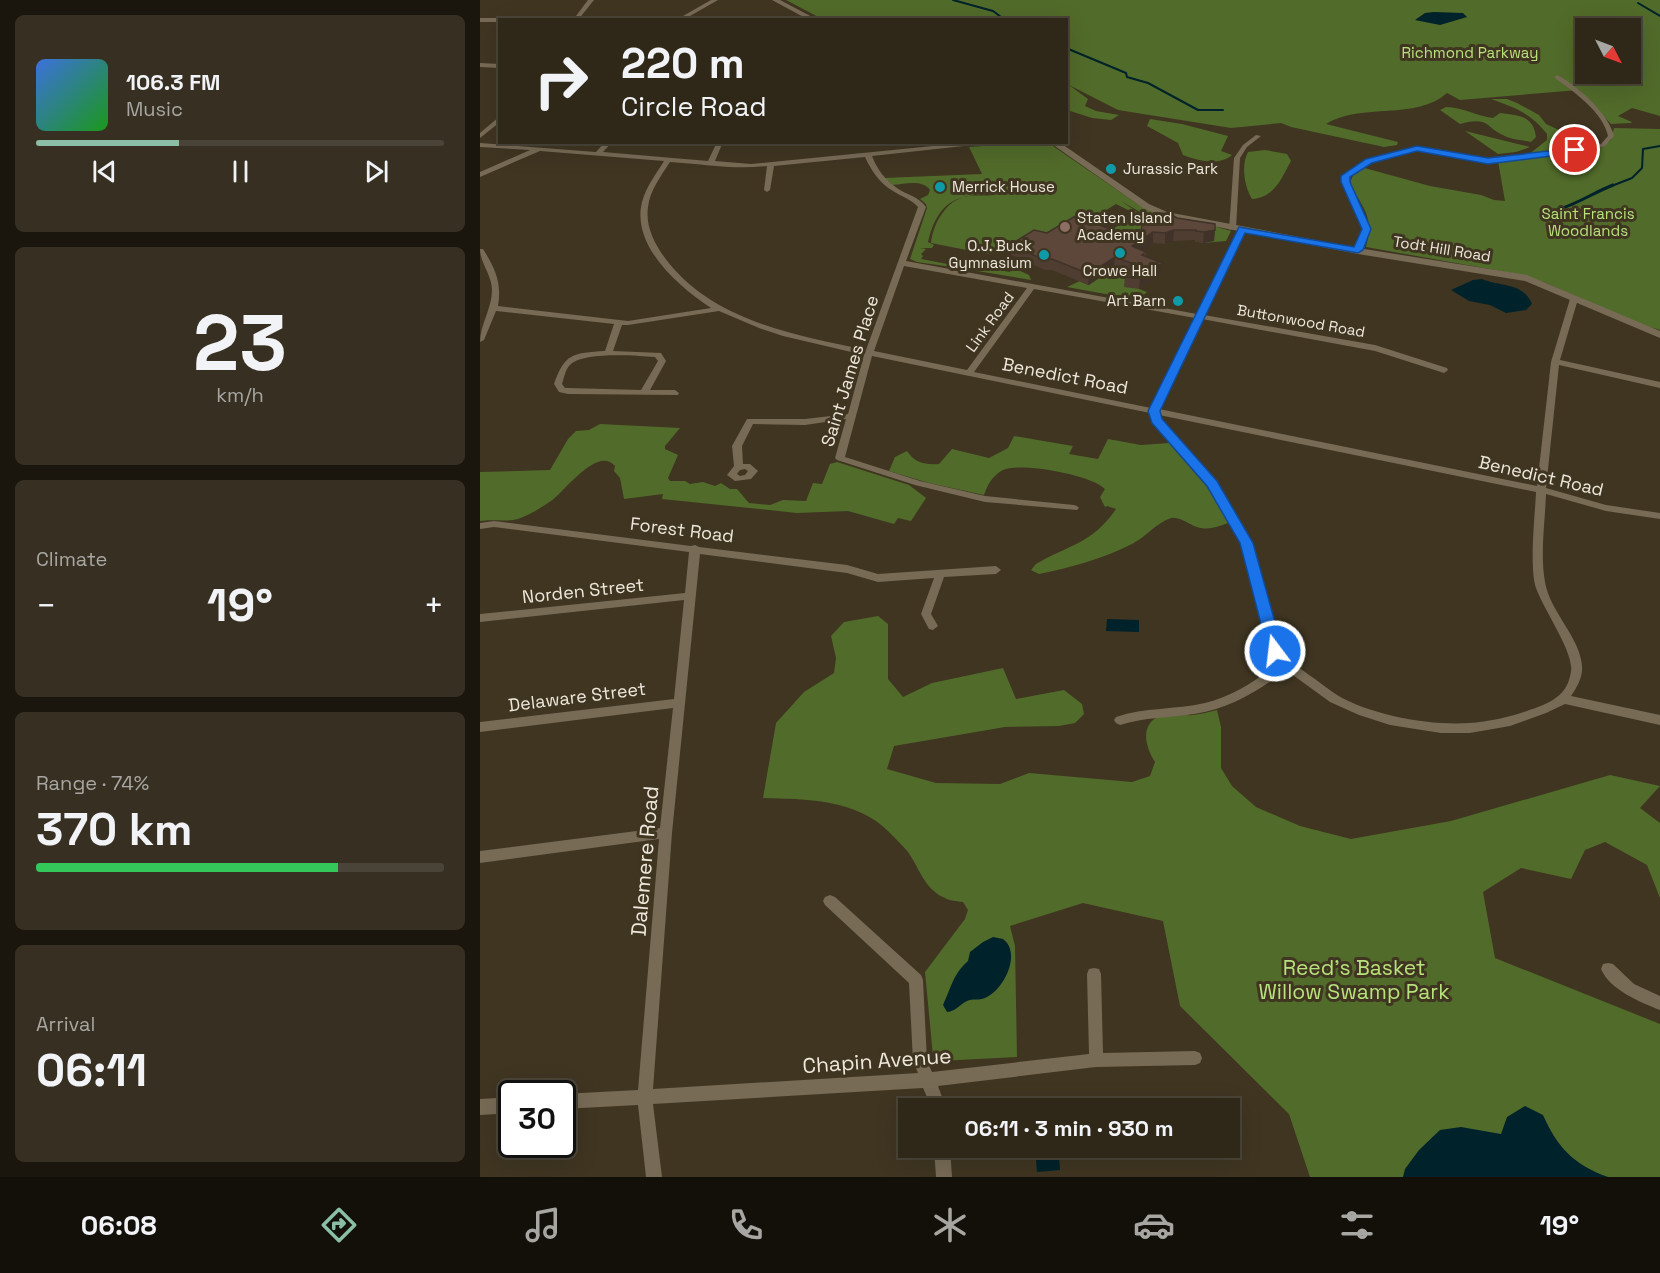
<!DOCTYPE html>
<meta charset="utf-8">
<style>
body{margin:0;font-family:"Space Grotesk",sans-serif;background:#373022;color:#f1f3f6;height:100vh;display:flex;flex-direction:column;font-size:22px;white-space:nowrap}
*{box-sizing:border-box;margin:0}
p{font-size:20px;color:#a7a6a2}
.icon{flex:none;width:33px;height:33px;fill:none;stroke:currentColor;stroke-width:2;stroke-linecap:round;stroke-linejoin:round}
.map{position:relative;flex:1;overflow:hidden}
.panel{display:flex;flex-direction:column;gap:15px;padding:15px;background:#1a160e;width:480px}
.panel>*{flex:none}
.hud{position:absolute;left:18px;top:18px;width:570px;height:126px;border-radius:0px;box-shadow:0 6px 24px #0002,0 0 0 2px #4a4438;background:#2f2819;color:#f1f3f6;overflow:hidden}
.needle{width:39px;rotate:132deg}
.tools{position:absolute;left:1095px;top:18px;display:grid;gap:12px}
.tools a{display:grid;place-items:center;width:66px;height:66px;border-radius:0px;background:#2f2819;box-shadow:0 6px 24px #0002,0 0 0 2px #4a4438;font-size:30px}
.speed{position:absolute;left:18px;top:1080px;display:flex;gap:12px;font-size:30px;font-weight:700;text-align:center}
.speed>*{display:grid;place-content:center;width:78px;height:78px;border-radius:50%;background:#2f2819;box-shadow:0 6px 24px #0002,0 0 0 2px #4a4438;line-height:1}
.speed .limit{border:3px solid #111;border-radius:9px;background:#fff;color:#111}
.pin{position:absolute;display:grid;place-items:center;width:51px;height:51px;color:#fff;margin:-26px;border:3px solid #fff;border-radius:50%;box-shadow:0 2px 6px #0007}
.me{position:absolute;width:66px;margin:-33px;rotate:345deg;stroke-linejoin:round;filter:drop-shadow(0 0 4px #0008)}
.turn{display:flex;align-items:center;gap:21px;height:126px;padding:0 24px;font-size:27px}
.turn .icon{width:78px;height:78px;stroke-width:2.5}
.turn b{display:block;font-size:42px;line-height:51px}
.big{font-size:45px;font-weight:700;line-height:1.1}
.panel .tile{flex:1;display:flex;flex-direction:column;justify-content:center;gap:9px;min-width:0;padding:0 21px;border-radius:9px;background:#373022}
.panel .dial{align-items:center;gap:0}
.dial b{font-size:78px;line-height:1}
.song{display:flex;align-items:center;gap:18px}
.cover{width:72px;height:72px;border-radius:9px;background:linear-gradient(135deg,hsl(220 70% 55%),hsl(120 70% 35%))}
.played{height:6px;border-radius:3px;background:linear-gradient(90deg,#8abfa5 35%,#4a4438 35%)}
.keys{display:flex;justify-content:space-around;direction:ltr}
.heat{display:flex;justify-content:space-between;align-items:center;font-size:33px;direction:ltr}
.charge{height:9px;border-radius:4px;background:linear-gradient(90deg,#34c759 74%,#4a4438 0)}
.trip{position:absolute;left:418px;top:1098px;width:342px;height:60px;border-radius:0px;background:#2f2819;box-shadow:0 6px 24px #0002,0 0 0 2px #4a4438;font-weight:700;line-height:60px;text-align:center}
.dock{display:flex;height:96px;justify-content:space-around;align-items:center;background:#13100a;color:#a7a6a2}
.dock .icon{width:42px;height:42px}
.dock .active{color:#8abfa5}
.dock b{font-size:27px;color:#f1f3f6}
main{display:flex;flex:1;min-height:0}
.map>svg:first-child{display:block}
</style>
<main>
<section class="panel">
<div class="tile">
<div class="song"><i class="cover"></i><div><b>106.3 FM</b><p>Music</p></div></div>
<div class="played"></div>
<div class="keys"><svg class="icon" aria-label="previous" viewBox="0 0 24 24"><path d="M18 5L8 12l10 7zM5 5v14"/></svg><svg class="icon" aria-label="pause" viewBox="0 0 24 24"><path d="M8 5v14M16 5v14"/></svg><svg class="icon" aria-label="next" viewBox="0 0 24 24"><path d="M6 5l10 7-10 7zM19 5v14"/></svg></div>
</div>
<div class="tile dial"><b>23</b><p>km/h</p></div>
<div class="tile"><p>Climate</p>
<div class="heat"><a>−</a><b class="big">19°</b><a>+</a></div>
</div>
<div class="tile"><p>Range · 74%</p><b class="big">370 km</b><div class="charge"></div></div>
<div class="tile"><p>Arrival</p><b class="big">06:11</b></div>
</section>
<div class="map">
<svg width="1180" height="1177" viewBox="0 0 1180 1177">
<rect width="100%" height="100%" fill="#3f3521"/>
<path fill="#516b2a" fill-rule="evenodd" d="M306,0h874v116l-28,-8 -14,8 14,6 -1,1 -20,1 -32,-34 -119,10 -13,-7c-31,28 -85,9 -121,31l72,18 -1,3 -13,2 -93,-20 -10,-4 -50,5 -113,-18 -49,-25 19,14 -3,7 11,5 23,4 -8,5 -19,-2 -25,-8 -1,-90 -244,-1zM1106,28h44v46h-44z
M1011,99h16l10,4 22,12 7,9 39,18 2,3 -59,10 19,-15v-6c-15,-20 -33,-27 -56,-35z
M966,107c16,0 31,9 47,11l7,-5c20,3 33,2 36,24l-5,5c-8,-2 -16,-2 -24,-5 -23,-9 -16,-21 -47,-13l-20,-14z
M670,119l32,5 46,12 -7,15 11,4c-13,11 -34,6 -49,0l-5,-12 -31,-17z
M1134,128l46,1v201l-17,-5 -97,-42 -23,-8 -157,-28c8,-32 -2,-36 -16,-64l3,-8 8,-8 69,19 51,9 13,5 11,1 -7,-40 103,-13 10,-8z
M985,131l65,16 -14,5 -18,2z
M545,143l25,1 89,61 92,26 -5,10 -23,2 -54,-23 -4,-5 -24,-14 22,15 7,11 -31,7 -17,-2 6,-5 5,2 18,-12 9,-1 -24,-12 -26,16 -96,33 -7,1 -56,-11c2,-19 15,-43 36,-47 9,-1 19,0 28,-1 -38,-3 -58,8 -67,47l6,3 -2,3h-12l6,1 -5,5 2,2 -2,3 37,7 1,2 -42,-6 -7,-3 17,-51 -1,-4 -6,-5 8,-4 2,-5c-8,-11 -25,-6 -37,-5l-9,-7 98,-4 -13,-27z
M785,150l22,4 4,7c-10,18 -16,36 -39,38 -8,-13 -11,-34 -4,-47z
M493,264l36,8 7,-3 13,6 2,5 -66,-11z
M624,265l29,7 6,17 8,3 -9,8 -71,-13 13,-6 9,4 21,-14z
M120,424l80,4 -15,18v3l13,6 -10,23 2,3h15l5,3 13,-2 12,4 6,-3 9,6h7l12,14 21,2 13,-5 23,1 7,-18 9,1 8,-20 7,-2 72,23 17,13 -15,23 -13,-3 -4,6 -46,-13 -51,2 -135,-14 1,-5 -39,5 -4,-21 -6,-7 1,-5c-17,-21 -51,26 -64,35 -10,7 -22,14 -33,18 -11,3 -27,0 -38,2v-49l70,-2 18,-31 8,-8 13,-1z
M534,436l59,10 -4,8 29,5 10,-20 33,6 28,-2 46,53 13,27c-9,3 -18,7 -27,5 -10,-1 -20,-12 -30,-10 -15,5 -25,19 -39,26 -27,14 -62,24 -93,30l-8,-4 5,-6c34,-20 56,-20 80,-55l-9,-3 -2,1 -5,-10 5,-8c-14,-14 -83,-27 -102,-19 -11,6 -15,14 -19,25l-55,-12 -40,-12 6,-14 12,-6c8,12 18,14 32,13l13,-15 37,9 19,-10z
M398,616l10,8v55l15,18 29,-14 71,-15 13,31 48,-9 18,14 2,10 -9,9 -16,3 -54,1 -111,19 -7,23 49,14 64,1 29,-11 103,9 18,-6 5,-14c-9,-14 -16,-36 4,-46 9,-4 24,0 34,-1 8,-1 16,-3 24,-5l4,17v41l11,18 24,21 44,19 51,13 100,-18 159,-46 50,11 -20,22 20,15v75l-13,-33 -42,-23 -20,8 -14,29 -50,-11 -38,24 12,66 165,66v153h-350l-21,-63 -109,-108 -17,-85 -80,-18 -73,23 5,20 2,111 -78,4 -6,-5 -8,-84 40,-53 3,-9 -5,-8c-6,-1 -13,-1 -18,-4 -21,-9 -25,-29 -37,-46 -6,-7 -13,-14 -19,-20 -32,-33 -84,-33 -126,-34l13,-75 28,-31 30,-19 2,-15 -5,-22 13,-14z"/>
<path fill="#00222a" d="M954,12l29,1 4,4 -27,8 -25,-5 10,-7z
M1002,279c18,8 41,3 50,25l-6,6 -20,3 -16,-8 -21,-4 -18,-11 22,-10z
M627,619l32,1v12l-33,-1z
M513,937l10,2c19,14 1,51 -18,59 -6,3 -13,0 -18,3 -8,4 -11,10 -20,11l-4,-7c8,-17 10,-31 25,-44l2,-9 13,-10z
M1045,1106l18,9c14,32 31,50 65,62h-205l2,-8 14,-19 21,-20 21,-3 40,7 6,-17z
M579,1157l1,13 -23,2 -1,-13z"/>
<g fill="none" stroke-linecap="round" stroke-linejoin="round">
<path stroke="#00222a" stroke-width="2" d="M473,0l40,11 12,9
M1158,3l22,13
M586,48l60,25 1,4 21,6 50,27h25
M1129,187l23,-9 10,-10 1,-19 17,-3"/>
<path stroke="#00222a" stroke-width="3" d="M1077,210c20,-6 36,-17 56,-25"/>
<path fill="#776b56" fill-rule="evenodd" d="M108,0h6l-16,20h-5z
M231,0h7l-35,20h-7z
M0,18h20l2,2h-2v2h-20z
M0,63l20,1v4l-20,-1z
M1077,75c20,10 52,39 57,61l-9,10 -8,3 -109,14 -71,-12 -46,11 -23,15v5l23,47 -9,22 -7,2 -1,-2 9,-22 -21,-47v-6l25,-16 50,-13 71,12 113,-15 7,-8c-5,-24 -34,-44 -53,-58l-1,-1z
M20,116v6l-20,16v-5z
M776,135l5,1 -14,11 -7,11 -4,70 -7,2 5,-72 9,-13z
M125,142h7l-9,10 105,9 9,-19h6l-8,19 36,3 222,-22h28l-129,14c5,13 13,24 25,32 10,7 21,8 29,19l-20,54 291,53 41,-85 7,-2 1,2 -42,86 171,30 72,23 1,2 -4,3 -69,-22 -173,-32 -43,90 378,77 14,-124 19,-63 4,-2h3l1,2 -18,61 100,22v6l-101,-23 -13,123 60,17 54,8v6l-54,-8 -60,-17c-1,29 -6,60 -1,88 5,30 35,55 37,84 1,11 -5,21 -11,30l89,19v10l-95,-21 -19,9 -36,13 -40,7h-29l-51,-8 -31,-10 -29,-13 -44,-32c-27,21 -57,39 -92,44 -25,4 -49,3 -74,11l-4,-2 -2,-3 2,-3c29,-10 59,-7 89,-14 27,-6 52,-23 74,-40l-10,-12 -28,-108 -33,-57 -55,-64 -3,-9 -278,-57 -27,101 75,24 65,15 89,9 3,1 2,2 -2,2 -92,-8 -70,-17 -78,-25 -2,-2 11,-39 -41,6 -52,-1 -11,22 1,18h7l8,7 -7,8 -16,2 -8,-6 7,-9 -2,-20 15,-27h58l43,-5 16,-59 -81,-19 -24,-8 -40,-17 -91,14h-6l-9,26 48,2 5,8 -16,29h25l4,3 -1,2 -110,-1 -9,-2 -5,-8c11,-31 19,-31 51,-33l9,-27 -118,-13 -12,29 -4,2c0,-18 12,-33 12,-52 0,-15 -12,-27 -12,-41h3c12,19 19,34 15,57l130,15 83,-13c-32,-21 -80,-62 -69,-106 4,-15 14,-28 22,-41l-124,-10 -60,26v-5l50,-22 -50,-3v-4l116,9zM385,157c6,13 15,27 28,34 9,6 18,8 25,16l-52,143c-71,-15 -151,-29 -198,-88 -12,-15 -23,-35 -20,-55 2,-17 13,-31 22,-45 33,2 64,8 97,4l-3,24 3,2 3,-2 4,-24zM424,266l123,22 -60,82 -93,-19zM554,289l161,29 -44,90 -177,-36zM159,356l16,1 3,4 -17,29 -73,-2h-3l-3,-4c2,-6 3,-13 7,-18 10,-13 54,-11 70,-10zM679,415l377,77c-1,24 -7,75 0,96 8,22 33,57 35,78 1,4 -1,10 -2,14 -6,19 -25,25 -42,31 -18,6 -38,11 -58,12 -38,3 -99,-8 -132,-28 -8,-5 -15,-11 -22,-16 -13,-9 -25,-17 -35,-29l-29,-107 -36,-61 -55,-63zM265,469l3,2 -3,4 -5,1 -3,-2 3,-4z
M14,521l197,25 4,-1 4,2 148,18 31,9 118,-8 5,4 -5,4 -52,3 -13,37 7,12 -5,4 -4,-1 -8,-15 13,-36 -56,4 -31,-9 -147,-19 -28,279 -19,256 265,-16 -5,-12 -4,-78 -84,-78 -2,-4 2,-4 5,-2 5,2 86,78 2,5 4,81 5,11 157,-18 -2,-80 2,-5 5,-1 5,1 2,5 2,79 92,-2 5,2 2,5 -2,5 -5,2 -99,2 -158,19 8,22h-14l-9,-20 -270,16 9,73h-16l-8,-72 -76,4v-15l76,-4 21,-251 -179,24v-12l180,-23 13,-120 -193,24v-10l194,-23 10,-99 -204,22v-8l205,-21 4,-41 -195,-25 -14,2v-6z
M1128,963l5,1 21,20 26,12v14c-20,-8 -50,-20 -59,-41l2,-5z
M32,1097v16l-32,2v-16z
M454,1148h16l2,29h-16z"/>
<path fill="#776b56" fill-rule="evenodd" d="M292,0h8l38,20h-9z
M569,142h10l90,62 18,8 191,36 169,27 133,56v7l-135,-57 -167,-27 -197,-38 -18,-8z"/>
</g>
<path fill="#4f3d32" d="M697,218l38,6 -1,17 -11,2 -8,-1v-2l-22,1 -8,3 -12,-1 -11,7 4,2v5l16,6v11l-23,15 -15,-2 1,-10 4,-3 -15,-6 -26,17 -36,-15h-7l-34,-15 -1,-10 37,-12 56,-13v6l20,8 17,1z"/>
<path fill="#403229" d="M623,220v11l-6,-7z
M694,230l-1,11 -8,3v-11z
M735,230l-1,11 -11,2 1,-11z
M673,232v11l-21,14v-11z
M635,257l-1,11 -26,17 1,-11z
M682,263v11l-23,15 1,-11z"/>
<path fill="#5c473a" stroke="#403229" stroke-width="1.5" d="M602,212l21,8 -6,4 26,10 5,-3 12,4 4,-17 15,-5 11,1 7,4 38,6v6l-11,2 -8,-1v-1h-22l-9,3 -12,-1 -21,14 14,6 -4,3 20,8 -22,15 -15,-1 14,-11 -24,-9 -26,17 -37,-15 -7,1 -35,-15 24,-15 13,3z"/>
<path fill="#1a73e8" stroke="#114b97" stroke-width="1.5" d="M937,146l71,12 87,-10 4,2 -4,3 -87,11 -71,-13 -45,12 -22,14v5l21,47 -8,21 -5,3 -113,-20 -85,178 2,8 55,62 36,62 30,108 -8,6 -7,-6 -28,-108 -33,-57 -55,-63 -4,-12 91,-184 115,20 8,-18 -21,-47v-6l25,-17z"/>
<g fill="#0f9aa8" stroke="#3f3521" stroke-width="2">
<circle cx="631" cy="169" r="6"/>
<circle cx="460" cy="187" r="6"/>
<circle cx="640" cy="253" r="6"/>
<circle cx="564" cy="255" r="6"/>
<circle cx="698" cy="301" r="6"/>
</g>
<circle fill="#8d6e63" stroke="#3f3521" stroke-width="2" cx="585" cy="227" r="6"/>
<g text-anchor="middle" stroke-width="6" stroke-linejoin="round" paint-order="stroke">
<g font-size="15" fill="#b7e27b" stroke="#3f3521">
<text x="990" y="58">Richmond Parkway</text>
<text x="1108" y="219">Saint Francis<tspan x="1108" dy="17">Woodlands</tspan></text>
</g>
<g font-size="15" fill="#eee7db" stroke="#3f3521" text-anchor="start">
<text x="643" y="174">Jurassic Park</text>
<text x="472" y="192">Merrick House</text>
<text x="597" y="223">Staten Island<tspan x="597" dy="17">Academy</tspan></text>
<text x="552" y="251" text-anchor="end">O.J. Buck<tspan x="552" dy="17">Gymnasium</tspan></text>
<text x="640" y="276" text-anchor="middle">Crowe Hall</text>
<text x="686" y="306" text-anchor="end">Art Barn</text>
</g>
<g font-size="15" fill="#eee7db" stroke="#3f3521">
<text transform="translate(962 249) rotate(9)" y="5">Todt Hill Road</text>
<text transform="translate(821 321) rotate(10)" y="5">Buttonwood Road</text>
<text transform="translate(510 322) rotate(-54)" y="5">Link Road</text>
</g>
<g font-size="18" fill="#eee7db" stroke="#3f3521">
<text transform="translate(370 371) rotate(-73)" y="6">Saint James Place</text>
<text transform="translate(585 376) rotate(11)" y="6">Benedict Road</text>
<text transform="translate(1061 476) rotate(13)" y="6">Benedict Road</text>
<text transform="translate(202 530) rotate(7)" y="6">Forest Road</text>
<text transform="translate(103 591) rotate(-6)" y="6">Norden Street</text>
<text transform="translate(97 697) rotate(-7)" y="6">Delaware Street</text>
</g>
<g font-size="21" fill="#eee7db" stroke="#3f3521">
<text transform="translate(165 861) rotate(-85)" y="7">Dalemere Road</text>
<text transform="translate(397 1061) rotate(-4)" y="7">Chapin Avenue</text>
</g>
<g font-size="21" fill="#b7e27b" stroke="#3f3521">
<text x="874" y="975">Reed's Basket<tspan x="874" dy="24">Willow Swamp Park</tspan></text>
</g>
</g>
</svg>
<div class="tools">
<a><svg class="needle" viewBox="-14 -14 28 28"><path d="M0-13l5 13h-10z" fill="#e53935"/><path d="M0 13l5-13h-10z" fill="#a7a6a2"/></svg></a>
</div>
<div class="speed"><div class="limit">30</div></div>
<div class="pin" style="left:1095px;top:150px;background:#d93025"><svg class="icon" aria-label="arrive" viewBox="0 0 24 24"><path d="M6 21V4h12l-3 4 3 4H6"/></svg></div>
<svg class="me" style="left:795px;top:651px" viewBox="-20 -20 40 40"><circle r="17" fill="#1a73e8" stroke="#fff" stroke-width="3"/><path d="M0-11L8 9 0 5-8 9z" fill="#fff"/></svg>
<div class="trip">06:11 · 3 min · 930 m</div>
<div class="hud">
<div class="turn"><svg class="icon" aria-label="right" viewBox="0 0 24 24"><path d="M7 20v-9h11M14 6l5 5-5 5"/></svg><div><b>220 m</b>Circle Road</div></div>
</div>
</div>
</main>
<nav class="dock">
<b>06:08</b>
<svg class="icon active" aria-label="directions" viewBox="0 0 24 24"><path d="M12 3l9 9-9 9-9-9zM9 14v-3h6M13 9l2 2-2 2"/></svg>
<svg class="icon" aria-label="music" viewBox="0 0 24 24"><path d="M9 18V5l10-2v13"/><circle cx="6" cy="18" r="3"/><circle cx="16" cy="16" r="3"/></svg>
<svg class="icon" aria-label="phone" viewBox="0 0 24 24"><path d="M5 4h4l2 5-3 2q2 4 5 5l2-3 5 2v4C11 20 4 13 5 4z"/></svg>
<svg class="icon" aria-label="climate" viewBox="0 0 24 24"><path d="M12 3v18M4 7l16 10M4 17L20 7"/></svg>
<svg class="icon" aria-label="car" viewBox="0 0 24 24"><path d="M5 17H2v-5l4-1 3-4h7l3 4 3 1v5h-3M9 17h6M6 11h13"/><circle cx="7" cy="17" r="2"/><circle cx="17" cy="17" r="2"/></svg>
<svg class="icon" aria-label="filters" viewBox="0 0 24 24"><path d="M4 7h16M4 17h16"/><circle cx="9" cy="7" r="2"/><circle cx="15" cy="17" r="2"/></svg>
<b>19°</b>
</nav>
